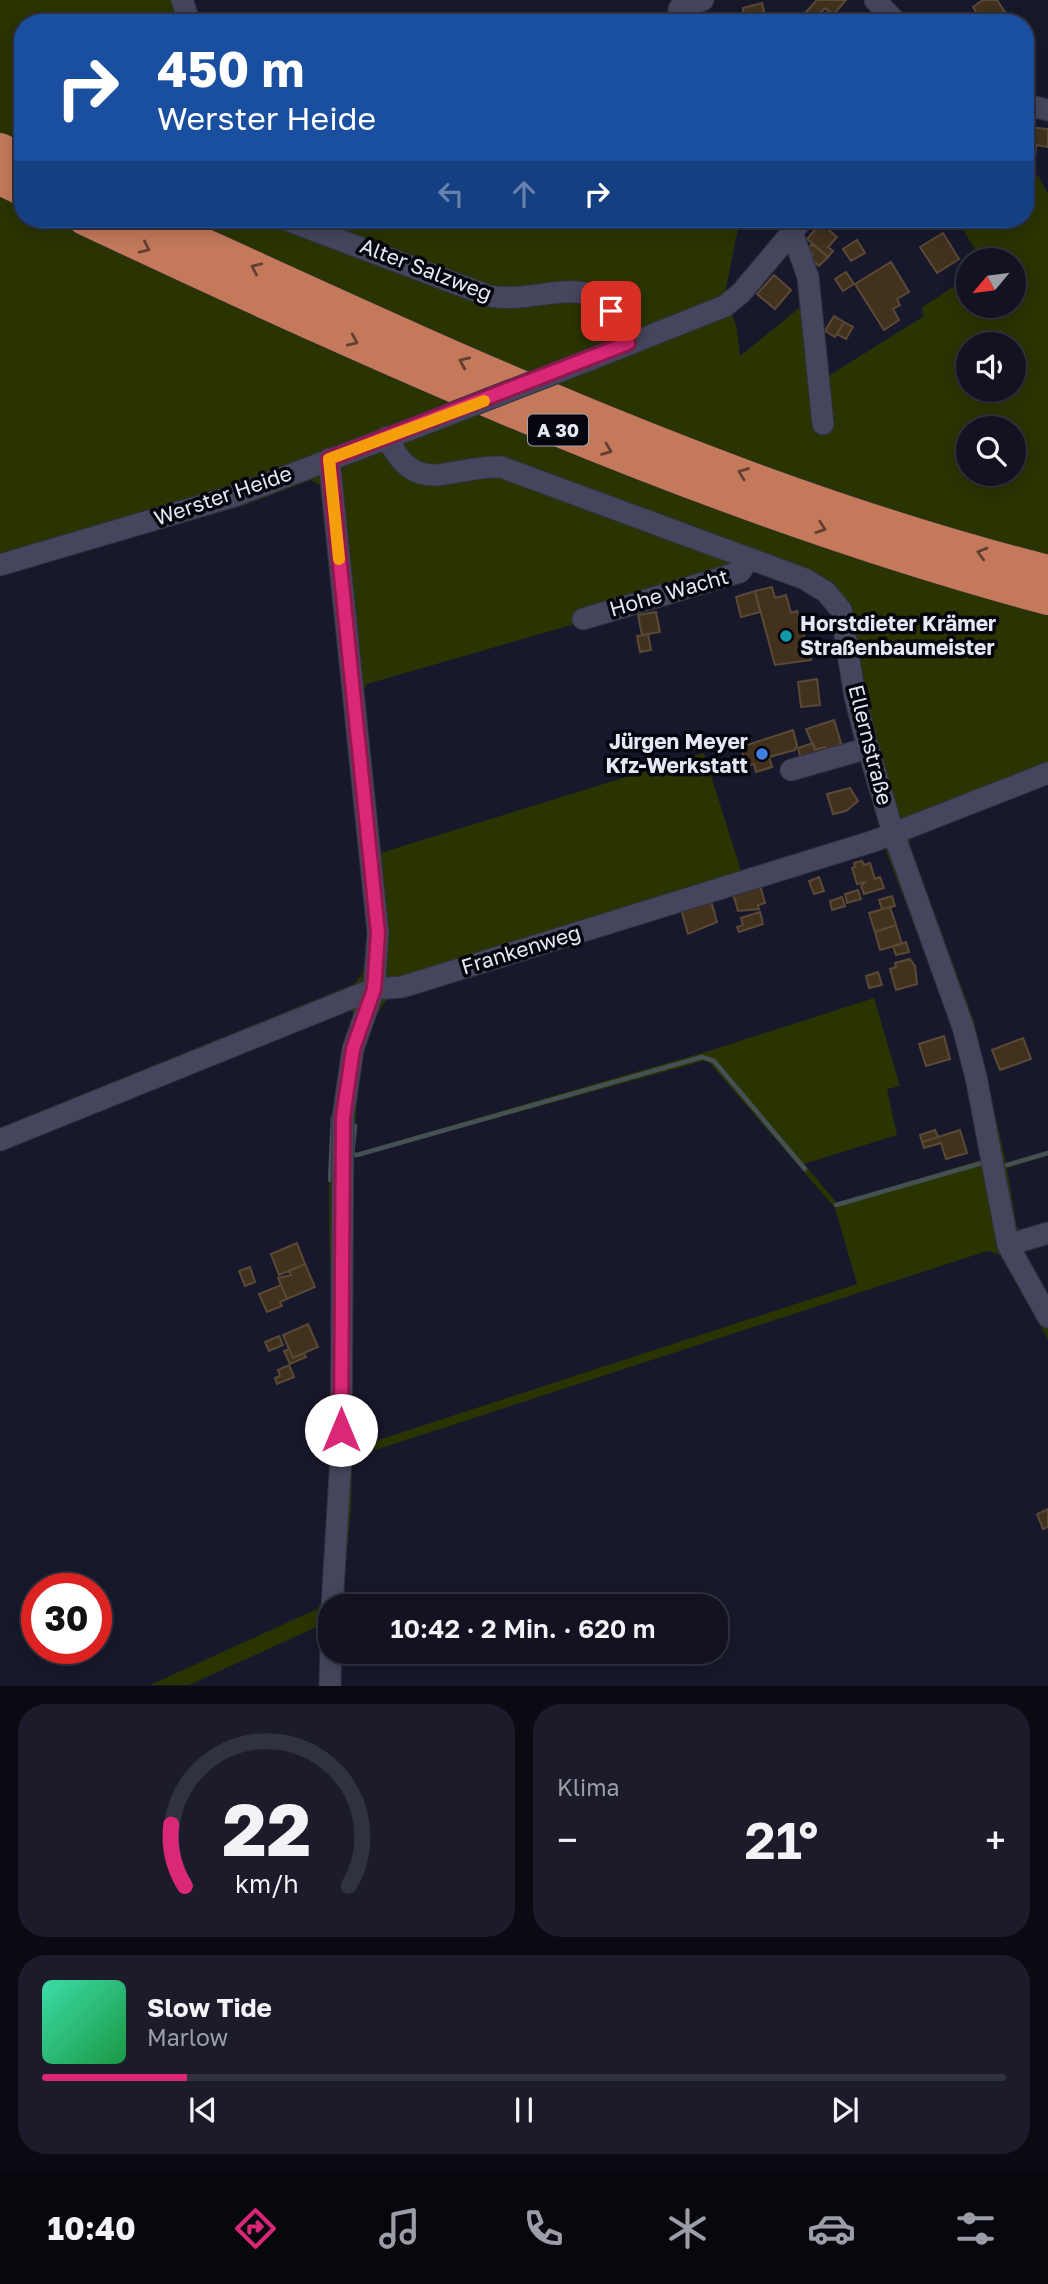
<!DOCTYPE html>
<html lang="de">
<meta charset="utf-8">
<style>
body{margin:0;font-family:"Golos Text",sans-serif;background:#1b1b2a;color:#f1f3f6;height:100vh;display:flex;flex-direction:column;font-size:26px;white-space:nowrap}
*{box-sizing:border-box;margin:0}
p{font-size:23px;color:#9c9ea5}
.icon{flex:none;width:38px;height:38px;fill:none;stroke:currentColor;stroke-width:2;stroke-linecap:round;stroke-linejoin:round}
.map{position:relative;height:1686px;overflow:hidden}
.drawer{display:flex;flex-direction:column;gap:18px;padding:18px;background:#0a0a12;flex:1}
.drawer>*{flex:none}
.top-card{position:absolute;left:14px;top:14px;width:1020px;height:214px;border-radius:28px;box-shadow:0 4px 18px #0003,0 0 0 2px #31323f;background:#1a4fa0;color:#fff;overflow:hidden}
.needle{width:46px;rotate:241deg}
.controls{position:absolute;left:956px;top:248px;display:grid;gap:14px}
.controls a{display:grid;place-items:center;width:70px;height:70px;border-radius:50%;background:#121221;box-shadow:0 4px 18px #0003,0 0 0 2px #31323f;font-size:35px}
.speed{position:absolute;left:21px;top:1573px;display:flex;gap:14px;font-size:35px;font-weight:700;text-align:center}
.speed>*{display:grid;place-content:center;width:91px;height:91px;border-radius:50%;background:#121221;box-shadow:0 4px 18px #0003,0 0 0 2px #31323f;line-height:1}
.speed .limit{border:10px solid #d22;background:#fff;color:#111}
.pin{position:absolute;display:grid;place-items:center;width:60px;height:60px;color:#fff;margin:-30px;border-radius:14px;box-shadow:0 4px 10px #0006}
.me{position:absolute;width:77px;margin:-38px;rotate:0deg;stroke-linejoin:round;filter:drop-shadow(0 0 5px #0008)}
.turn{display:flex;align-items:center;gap:24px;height:147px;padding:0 28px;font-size:32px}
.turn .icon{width:91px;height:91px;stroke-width:2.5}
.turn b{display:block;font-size:49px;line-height:60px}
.lanes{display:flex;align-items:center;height:66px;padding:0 28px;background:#0003;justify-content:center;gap:35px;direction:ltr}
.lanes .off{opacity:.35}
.big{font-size:52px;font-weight:600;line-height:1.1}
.drawer .card{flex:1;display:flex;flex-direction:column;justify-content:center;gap:10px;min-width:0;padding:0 24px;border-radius:28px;background:#1b1b2a}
.drawer .dial{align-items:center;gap:0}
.dial svg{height:182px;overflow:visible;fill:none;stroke:#31323f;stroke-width:7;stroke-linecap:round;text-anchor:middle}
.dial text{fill:#f1f3f6;stroke:none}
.song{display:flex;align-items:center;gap:21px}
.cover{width:84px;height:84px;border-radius:10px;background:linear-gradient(135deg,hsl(160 70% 55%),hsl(140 70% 35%))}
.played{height:7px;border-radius:4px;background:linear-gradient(90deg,#db2777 15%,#31323f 15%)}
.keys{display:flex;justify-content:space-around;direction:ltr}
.heat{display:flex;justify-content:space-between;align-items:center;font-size:38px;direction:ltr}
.drawer .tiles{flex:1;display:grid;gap:18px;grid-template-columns:1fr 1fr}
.card:last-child{grid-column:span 2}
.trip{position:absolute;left:318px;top:1594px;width:410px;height:70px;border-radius:28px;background:#121221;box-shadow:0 4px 18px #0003,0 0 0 2px #31323f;font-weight:600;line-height:70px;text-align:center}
.tab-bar{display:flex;height:112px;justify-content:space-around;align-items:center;background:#07070d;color:#9c9ea5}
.tab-bar .icon{width:49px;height:49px}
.tab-bar .active{color:#db2777}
.tab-bar b{font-size:32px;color:#f1f3f6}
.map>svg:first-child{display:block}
</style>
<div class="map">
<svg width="1048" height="1686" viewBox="0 0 1048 1686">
<rect width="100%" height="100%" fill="#18182c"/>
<path fill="#2a3400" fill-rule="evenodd" d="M0,0h190l8,23h-175v196h717l-15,74 12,36 3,27 74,-60 13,81 97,-61 -3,-8 47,-31v29h45v-45h-31l-25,-41 69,-1v-37l12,-7 10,19v588l-133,50 -6,11 65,178 32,142 42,-12v5l-41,12 10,60 10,5 3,13 -7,10 25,45v38l-48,-84 -13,-4 -627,204 -8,12 -1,42 -9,97h-11v46l-9,33 1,-61 -134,61h-39l167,-76 9,-11c5,-77 8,-153 7,-230 -1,-118 -17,-239 21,-354l-6,-6 -348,141v-21l354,-144 9,-11 5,-39 -48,-449 -9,-5 -69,26 -242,70zM968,345h45v45h-45zM968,429h45v45h-45zM754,553l88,47 13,23 11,82 -9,43 29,103 67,177 15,57 13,75 -144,43 -33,-39 93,-29 -10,-46 13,-3 -26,-88 -165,53 -353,102 -3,-3c5,-44 4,-123 38,-154l351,-122 -38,-121 -327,101 -17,-159 7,-11 343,-99zM703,1061l6,1 126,146 22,76 -497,162 -8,-6 -3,-213 3,-69z"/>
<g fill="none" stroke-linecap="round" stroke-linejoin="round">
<path stroke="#455055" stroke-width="4.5" d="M351,1124l4,2 -3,29h5l345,-98 12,4 91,108
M1007,1165l41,-12
M330,1180l3,-63
M836,1205l146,-42"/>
</g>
<path fill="#41311d" stroke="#5a4935" stroke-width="2" d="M846,0l-13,15 -8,-7 -12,12 -8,-7 12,-13z
M983,0h14l14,21 -28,2 -10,-16z
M762,3l5,20h-23l-1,-15z
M1026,127l22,2v18l-12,-2 -1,15 -9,-1z
M821,223l16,14 -9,10 5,4 -5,6 -21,-18z
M943,233l16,26 -22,14 -17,-26z
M857,240l8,13 -14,8 -8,-12z
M812,244l16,13 -9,9 -9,-8 3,-4 -6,-5z
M891,262l18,30 -12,7 3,6 -7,4 6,11 -15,10 -29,-46z
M846,272l8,12 -11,7 -8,-12z
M774,275l17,15 -16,19 -18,-15z
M834,316l10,6 -9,15 -10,-6z
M844,322l9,5 -7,12 -9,-5z
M772,587l3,11 11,-3 5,18 6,-2 14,49 -36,5 -20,-74z
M755,591l5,21 -19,5 -5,-20z
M656,612l4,20 -18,3 -4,-20z
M648,634l3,16 -11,2 -3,-16z
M817,679l3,26 -19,2 -3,-25z
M834,720l7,23 -14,9 -2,-5 -10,3 -9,-21z
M793,730l4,15 -2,5 -26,7 3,10 -16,5 -2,-8 -8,2 -5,-19z
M813,743l4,12 -16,5 -3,-12z
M850,788l8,13 -12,10 -13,3 -6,-20z
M862,861l2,4 6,-2 5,16 5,-2 4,11 -20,6 -3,-8 4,-4 -8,2 -5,-16 3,-1 -1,-4z
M819,877l5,14 -10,3 -5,-13z
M760,885l5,18 -7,2 1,4 -21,2 -6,-21z
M858,890l3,9 -14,4 -2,-9z
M892,896l3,10 -13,3 -3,-9z
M842,897l3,9 -13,4 -2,-9z
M711,901l6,21 -29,12 -7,-25z
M890,907l6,18 -21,7 -6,-19z
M760,912l3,12 -24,8 -2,-5 6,-2 -2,-7z
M896,925l6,19 -22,6 -5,-18z
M906,942l3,10 -13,3 -3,-9z
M910,959l5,7 2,18 -21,6 -6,-21 6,-2 -1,-4z
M878,972l4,13 -13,3 -3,-12z
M944,1036l6,23 -24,7 -7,-22z
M1023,1038l8,21 -31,11 -8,-20z
M935,1130l3,7 -16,5 -2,-7z
M960,1130l7,23 -21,6 -5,-16 -17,5 -2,-6z
M297,1243l8,21 -26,11 -8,-21z
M305,1264l10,23 -28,12 -9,-21 13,-3 -2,-4z
M250,1267l5,15 -10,4 -6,-15z
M281,1285l6,14 -7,3 2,4 -15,6 -8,-18z
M308,1324l10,23 -25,11 -10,-23z
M279,1336l4,9 -14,6 -4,-9z
M289,1349l4,9 11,-5 2,4 -16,7 -6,-13z
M289,1365l5,12 -17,7 -2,-6 5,-2 -2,-6z
M1048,1509v18l-5,2 -6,-15z"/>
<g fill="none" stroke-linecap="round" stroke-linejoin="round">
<defs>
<path id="minor" d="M182,0l8,23
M875,0l22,23
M679,9l24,-9
M1026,105l22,5
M284,219l205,77c59,10 112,-37 139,47
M792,232l16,45 15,147
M589,360l136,-54 16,-13 62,-74
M387,437c29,63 63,28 114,30l304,112 21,13 15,18 14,87 13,51 25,84 70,195 13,50 32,168 40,72
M329,459l49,474 -4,56 -21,60 -10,68 -2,340 -9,149
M0,565l234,-69 180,-68
M583,619l157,-47 9,-13
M791,770l77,-22
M0,1140l374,-151 28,-2 472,-146 174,-68
M1008,1245l40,-12
M330,1686l1,-45"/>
<path id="highway" d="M0,149l23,11
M0,179l23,11
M84,219c312,146 630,291 964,380
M149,219c292,133 586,273 899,352"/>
</defs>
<use href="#minor" stroke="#323141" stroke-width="23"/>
<use href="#highway" stroke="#323141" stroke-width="33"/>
<use href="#minor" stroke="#45465d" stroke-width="21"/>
<use href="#highway" stroke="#c4795b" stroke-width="32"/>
<defs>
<path id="minor-bridge" d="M414,428l175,-68"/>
</defs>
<use href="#minor-bridge" stroke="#323141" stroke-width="23" stroke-linecap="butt"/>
<use href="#minor-bridge" stroke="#45465d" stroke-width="21"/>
</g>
<defs><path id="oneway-chevron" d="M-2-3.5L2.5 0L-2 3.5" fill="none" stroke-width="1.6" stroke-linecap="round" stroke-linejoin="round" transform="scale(1.75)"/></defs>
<g stroke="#643f34">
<use href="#oneway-chevron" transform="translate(145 248) rotate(25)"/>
<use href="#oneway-chevron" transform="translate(256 268) rotate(-155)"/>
<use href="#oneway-chevron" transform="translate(353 341) rotate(24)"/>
<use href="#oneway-chevron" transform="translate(464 362) rotate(-156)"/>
<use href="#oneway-chevron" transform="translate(607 450) rotate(21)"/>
<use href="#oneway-chevron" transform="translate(743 473) rotate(-159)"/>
<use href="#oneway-chevron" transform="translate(821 528) rotate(19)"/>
<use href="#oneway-chevron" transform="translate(982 553) rotate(-164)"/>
</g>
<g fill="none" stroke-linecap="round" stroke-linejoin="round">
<defs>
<path id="route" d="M341,1430l2,-313 10,-68 21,-60 4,-56 -49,-474 299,-116 -7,-20 -10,-12"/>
</defs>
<use href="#route" stroke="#8e194d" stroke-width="18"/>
<use href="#route" stroke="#db2777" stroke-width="12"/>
<path stroke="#f59e0b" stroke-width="12" d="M339,559l-10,-100 155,-58"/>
</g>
<circle fill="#0f9aa8" stroke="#05050d" stroke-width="2.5" cx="786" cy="636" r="7"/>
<circle fill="#3f7fe0" stroke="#05050d" stroke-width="2.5" cx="762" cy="754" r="7"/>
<g text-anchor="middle" stroke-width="7" stroke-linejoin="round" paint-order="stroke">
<rect fill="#05050d" stroke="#a2a3af" stroke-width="2" x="528" y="414.5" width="60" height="31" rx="5"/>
<g font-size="19" font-weight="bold" fill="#e6e7f5">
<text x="558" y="437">A 30</text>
</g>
<g font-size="21" fill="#e6e7f5" stroke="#05050d">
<text transform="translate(426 270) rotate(21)" y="7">Alter Salzweg</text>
<text transform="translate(223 496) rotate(-19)" y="7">Werster Heide</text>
<text transform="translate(669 593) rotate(-16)" y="7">Hohe Wacht</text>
<text transform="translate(870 745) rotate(76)" y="7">Ellernstraße</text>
<text transform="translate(521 950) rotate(-17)" y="7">Frankenweg</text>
</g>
<g font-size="21" font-weight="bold" fill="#e6e7f5" stroke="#05050d" text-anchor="start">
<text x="800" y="631">Horstdieter Krämer<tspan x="800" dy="24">Straßenbaumeister</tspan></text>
<text x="748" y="749" text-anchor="end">Jürgen Meyer<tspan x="748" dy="24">Kfz-Werkstatt</tspan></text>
</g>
</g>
</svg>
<div class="controls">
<a><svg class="needle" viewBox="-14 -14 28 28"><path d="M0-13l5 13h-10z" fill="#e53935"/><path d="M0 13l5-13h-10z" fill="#9c9ea5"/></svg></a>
<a><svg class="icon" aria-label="sound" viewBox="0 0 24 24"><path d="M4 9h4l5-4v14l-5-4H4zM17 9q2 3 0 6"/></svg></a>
<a><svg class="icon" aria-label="search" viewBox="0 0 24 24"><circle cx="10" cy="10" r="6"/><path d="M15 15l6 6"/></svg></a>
</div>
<div class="speed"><div class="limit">30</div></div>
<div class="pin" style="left:611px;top:311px;background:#d93025"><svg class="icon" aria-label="arrive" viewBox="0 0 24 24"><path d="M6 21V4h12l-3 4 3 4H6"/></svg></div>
<svg class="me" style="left:341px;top:1430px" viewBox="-20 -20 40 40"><circle r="19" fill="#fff"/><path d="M0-13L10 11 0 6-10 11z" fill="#db2777"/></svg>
<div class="trip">10:42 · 2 Min. · 620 m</div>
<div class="top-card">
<div class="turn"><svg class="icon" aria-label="right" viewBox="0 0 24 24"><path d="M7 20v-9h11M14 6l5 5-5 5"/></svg><div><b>450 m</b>Werster Heide</div></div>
<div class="lanes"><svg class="icon off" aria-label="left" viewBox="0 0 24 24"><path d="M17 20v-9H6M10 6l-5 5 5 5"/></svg><svg class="icon off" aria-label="ahead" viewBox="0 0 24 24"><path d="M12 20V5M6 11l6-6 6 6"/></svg><svg class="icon" aria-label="right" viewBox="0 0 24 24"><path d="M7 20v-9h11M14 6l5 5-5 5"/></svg></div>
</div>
</div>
<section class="drawer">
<div class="tiles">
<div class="card dial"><svg viewBox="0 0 100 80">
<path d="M14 69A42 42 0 1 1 86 69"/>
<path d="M14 69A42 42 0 0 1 8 42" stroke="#db2777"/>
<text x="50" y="56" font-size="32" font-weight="700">22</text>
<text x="50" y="72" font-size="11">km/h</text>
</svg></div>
<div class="card"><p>Klima</p>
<div class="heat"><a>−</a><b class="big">21°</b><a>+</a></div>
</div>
<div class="card">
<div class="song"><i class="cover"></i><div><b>Slow Tide</b><p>Marlow</p></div></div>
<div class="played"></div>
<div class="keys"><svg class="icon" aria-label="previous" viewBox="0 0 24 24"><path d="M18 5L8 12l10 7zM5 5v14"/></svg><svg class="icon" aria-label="pause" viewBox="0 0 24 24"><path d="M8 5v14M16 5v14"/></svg><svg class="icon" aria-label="next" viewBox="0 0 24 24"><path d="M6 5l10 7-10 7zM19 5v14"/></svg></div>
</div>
</div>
</section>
<nav class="tab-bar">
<b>10:40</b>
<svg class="icon active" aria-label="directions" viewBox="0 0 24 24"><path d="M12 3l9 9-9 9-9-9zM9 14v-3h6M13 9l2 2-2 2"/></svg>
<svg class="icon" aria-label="music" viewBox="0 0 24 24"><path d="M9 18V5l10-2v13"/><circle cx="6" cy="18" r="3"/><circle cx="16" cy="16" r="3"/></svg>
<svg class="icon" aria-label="phone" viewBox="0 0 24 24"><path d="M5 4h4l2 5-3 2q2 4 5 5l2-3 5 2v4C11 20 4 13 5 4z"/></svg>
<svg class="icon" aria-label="climate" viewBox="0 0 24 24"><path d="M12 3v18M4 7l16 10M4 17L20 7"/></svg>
<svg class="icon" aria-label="car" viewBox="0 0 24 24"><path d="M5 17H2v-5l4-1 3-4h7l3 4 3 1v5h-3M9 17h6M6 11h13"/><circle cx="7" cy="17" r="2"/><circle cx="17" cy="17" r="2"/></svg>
<svg class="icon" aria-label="filters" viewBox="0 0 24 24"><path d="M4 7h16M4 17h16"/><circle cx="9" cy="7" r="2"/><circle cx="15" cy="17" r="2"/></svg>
</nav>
